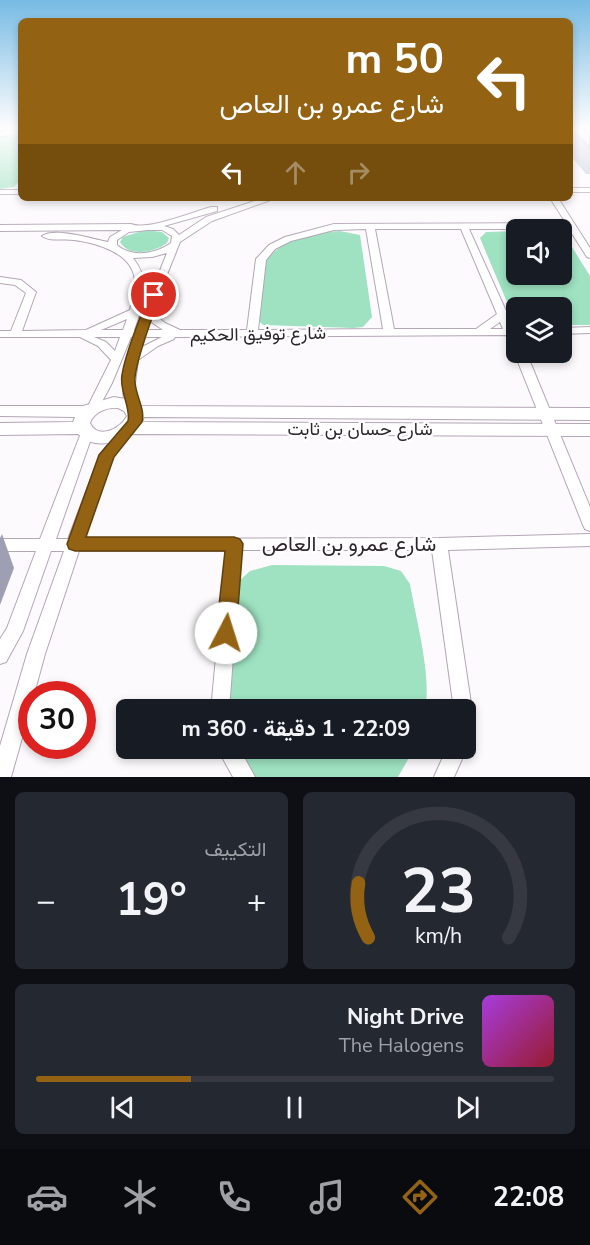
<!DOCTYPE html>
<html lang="ar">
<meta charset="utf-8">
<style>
body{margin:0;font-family:"Nunito Sans",Vazirmatn,sans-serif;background:#242831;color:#f1f3f6;direction:rtl;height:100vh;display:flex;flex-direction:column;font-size:22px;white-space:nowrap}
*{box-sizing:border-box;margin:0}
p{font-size:20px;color:#9ea1a6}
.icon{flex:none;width:33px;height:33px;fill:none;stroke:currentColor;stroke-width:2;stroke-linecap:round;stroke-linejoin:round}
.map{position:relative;height:777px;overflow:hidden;direction:ltr}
.side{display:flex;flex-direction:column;gap:15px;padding:15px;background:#0d0f14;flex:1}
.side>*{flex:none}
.banner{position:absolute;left:18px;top:18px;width:555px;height:183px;border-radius:9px;box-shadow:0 3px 9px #0003;direction:rtl;background:#936212;color:#fff;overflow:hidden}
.buttons{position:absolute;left:506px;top:219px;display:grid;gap:12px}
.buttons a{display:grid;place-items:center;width:66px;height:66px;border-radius:9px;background:#171b24;box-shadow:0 3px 9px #0003;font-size:30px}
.speed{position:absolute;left:18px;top:681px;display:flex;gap:12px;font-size:30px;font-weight:700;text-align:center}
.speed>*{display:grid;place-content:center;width:78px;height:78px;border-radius:50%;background:#171b24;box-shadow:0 3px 9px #0003;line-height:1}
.speed .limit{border:9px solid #d22;background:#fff;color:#111}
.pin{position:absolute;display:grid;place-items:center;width:51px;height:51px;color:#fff;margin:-26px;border:3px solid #fff;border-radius:50%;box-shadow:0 2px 6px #0007}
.me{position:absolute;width:66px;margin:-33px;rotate:5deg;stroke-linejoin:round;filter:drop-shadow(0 0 4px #0008)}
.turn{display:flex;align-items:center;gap:21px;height:126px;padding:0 30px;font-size:27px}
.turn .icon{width:78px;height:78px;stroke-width:2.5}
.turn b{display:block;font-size:42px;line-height:51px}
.lanes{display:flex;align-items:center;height:57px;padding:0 30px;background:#0003;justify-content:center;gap:30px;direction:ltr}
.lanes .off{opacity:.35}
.big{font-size:45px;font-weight:700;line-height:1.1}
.side .tile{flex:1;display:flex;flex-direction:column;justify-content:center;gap:9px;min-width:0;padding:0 21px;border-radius:9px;background:#242831}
.side .dial{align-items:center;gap:0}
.dial svg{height:156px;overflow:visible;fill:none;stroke:#363941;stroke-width:7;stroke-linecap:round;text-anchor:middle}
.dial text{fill:#f1f3f6;stroke:none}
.song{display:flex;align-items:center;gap:18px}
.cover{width:72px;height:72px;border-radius:9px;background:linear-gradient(135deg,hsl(280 70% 55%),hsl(350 70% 35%))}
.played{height:6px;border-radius:3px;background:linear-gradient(90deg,#936212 30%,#363941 30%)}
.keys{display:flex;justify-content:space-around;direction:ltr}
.heat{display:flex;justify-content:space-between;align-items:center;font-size:33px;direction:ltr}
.side .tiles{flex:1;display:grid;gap:15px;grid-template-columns:1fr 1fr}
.tile:last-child{grid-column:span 2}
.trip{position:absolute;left:116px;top:699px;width:360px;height:60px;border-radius:9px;background:#171b24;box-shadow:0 3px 9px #0003;font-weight:700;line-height:60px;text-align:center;direction:rtl}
.tabs{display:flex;height:96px;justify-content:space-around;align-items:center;background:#090b0e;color:#9ea1a6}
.tabs .icon{width:42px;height:42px}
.tabs .selected{color:#936212}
.tabs b{font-size:27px;color:#f1f3f6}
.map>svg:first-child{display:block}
</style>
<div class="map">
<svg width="590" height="777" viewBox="0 0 590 777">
<rect width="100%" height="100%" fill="#fdfafd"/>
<path fill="#9ee2c1" d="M9,135h12v44l-7,8 -14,2v-52z
M145,230l17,2 7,6 -2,5c-12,9 -38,15 -47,-1l3,-5z
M340,231l20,4 12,82 -9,10 -10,1 -90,-3 -5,-5 6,-58c17,-22 50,-30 76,-31z
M516,231v43h45v-39l6,4 23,37v49h-29v-17h-45v10l-4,-4 -32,-76 6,-6z
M272,565l112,1 17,5 9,13c6,35 22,93 15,125l-198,1 11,-128 12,-11z
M235,749h179l-16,28h-143l-17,-20z"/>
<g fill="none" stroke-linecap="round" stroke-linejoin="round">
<defs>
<path id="street" d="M21,129v4l-21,3v-4z
M570,188h20v4h-20z
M0,190h21v4h-21z
M264,198h12l-64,23 -32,21 -28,70 13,11 15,7h67l9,-71 13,-14 16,-8 49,-13 232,-1 -16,-25h8l32,50v10l-3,-1 -18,-28h-100l38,84 9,5v7l-4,-1 4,5v19l-4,-1 -6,-12 -331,2 -1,2 -16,7 -20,14 -4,31 3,16 -6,4 -6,-4c-5,-26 2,-46 9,-70h-3l-19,46 -15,28 -4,1 -6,-4 24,-48 -13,-14 -18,-9h-80v-6h11l15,-38 -11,-8 -15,-2v-6l21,3 15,12 -14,39 64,-1 44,-20c2,-9 5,-19 5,-28 -1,-29 -38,-39 -61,-42 -10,-2 -24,2 -32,-4 13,-9 50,3 66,6l2,-5 12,-7 -122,1v-6l131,-1c16,7 62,-12 80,-17h6v4l-53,15 9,3 6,6 27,-18zM366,229l17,100 -125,1 8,-70 9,-11 16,-8 43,-11zM375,229h86l36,85 -21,15h-82zM148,230h14l10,6 -1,7c-16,11 -39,15 -54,2v-5l12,-8zM167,253l-31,77h-2c9,-26 18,-48 -1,-72l19,-1zM127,319l-4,11h-22zM150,321l13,9h-16zM500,322l3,7h-13zM94,337h26l-5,14 -9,-9zM145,337h17l-20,10z
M590,327v6l-29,1v-6z
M516,350v2h10l64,155v24l-5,-2 -2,-4 -69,-173z
M124,428l6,4 -17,24 -29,83 355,-1 151,-4v12l-142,4 24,160 -2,6 -5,2v-8h-11l-22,-160h-191l-12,160h-18l15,-159h-147l-34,103 -11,40h-2v9l-21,74h-11v-31l27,-92 37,-103h-13l-28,80 -17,31 -6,2v-25l7,-11 29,-77h-36v-12h40l41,-106 6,-4 6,4 -37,106h12l32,-84 19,-26z
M465,744l2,4 -13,29h-20l13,-29h18z
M217,748h22l16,29h-22z"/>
<path id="secondary" d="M114,397l17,3 8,6 451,2v12l-446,-3 -2,5 448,2v12l-458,-2c-17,10 -39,15 -54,0l-78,1v-12l73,-1 2,-5 -75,-1v-10h83zM118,408l6,3 3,5c-7,13 -29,24 -37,7 4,-11 16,-16 28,-15z"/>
</defs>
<use href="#street" stroke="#b3a6b5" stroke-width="2"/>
<use href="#secondary" stroke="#b3a6b5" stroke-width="2"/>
<use href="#street" fill="#fff" fill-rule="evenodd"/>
<use href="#secondary" fill="#fff" fill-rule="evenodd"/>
</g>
<path fill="#c2c3da" d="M570,129h20v45h-4l-16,-19z"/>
<path fill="#9e9fb2" d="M2,534l12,34 -14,37v-67z"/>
<path fill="#e1e3fe" stroke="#9e9fb2" stroke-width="1.5" d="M572,129h18v19z"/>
<linearGradient id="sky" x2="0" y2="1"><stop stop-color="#77bbe4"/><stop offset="0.54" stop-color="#fefdfe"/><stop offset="1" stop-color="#fefdfe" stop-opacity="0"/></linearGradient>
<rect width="590" height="238" fill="url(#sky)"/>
<path fill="#936212" stroke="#60400c" stroke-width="1.5" d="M154,292l6,3c-8,24 -22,58 -25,82 -2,15 11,31 7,45l-28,35 -28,80h148l6,2 3,5 -7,89 -3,7 -7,2 -7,-2 -3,-7 9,-82h-150l-6,-2 -2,-5 32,-89 29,-34c3,-14 -9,-30 -6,-46 4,-26 18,-54 26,-80z"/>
<g text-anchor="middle" stroke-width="5" stroke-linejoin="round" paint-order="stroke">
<g font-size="18" fill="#2d272d" stroke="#fff">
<text transform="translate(258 334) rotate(-1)" y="6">شارع توفيق الحكيم</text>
<text x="360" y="435">شارع حسان بن ثابت</text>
</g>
<g font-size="21" fill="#2d272d" stroke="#fff">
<text x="349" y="551">شارع عمرو بن العاص</text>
</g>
</g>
</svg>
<div class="buttons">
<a><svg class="icon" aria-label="sound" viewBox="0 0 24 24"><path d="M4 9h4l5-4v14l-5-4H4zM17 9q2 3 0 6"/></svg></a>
<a><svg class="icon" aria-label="layers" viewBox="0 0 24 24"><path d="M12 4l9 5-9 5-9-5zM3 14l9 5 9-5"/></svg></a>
</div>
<div class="speed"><div class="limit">30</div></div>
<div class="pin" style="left:154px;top:295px;background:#d93025"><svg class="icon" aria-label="arrive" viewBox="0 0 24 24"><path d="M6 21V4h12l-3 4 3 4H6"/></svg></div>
<svg class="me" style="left:226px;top:633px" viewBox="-20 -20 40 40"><circle r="19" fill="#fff"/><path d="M0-13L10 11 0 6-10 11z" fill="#936212"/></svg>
<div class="trip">22:09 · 1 دقيقة · 360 m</div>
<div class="banner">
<div class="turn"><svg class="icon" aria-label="left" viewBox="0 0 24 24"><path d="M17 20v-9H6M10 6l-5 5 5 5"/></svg><div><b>50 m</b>شارع عمرو بن العاص</div></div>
<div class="lanes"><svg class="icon" aria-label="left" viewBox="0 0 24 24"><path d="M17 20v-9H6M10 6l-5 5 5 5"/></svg><svg class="icon off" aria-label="ahead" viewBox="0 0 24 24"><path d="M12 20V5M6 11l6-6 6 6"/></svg><svg class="icon off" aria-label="right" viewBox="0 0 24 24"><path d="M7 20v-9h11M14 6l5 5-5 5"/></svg></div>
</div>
</div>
<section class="side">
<div class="tiles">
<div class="tile dial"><svg viewBox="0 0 100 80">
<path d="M14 69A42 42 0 1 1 86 69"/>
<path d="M14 69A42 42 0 0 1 9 41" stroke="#936212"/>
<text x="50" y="56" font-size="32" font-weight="700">23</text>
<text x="50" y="72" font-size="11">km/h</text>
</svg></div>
<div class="tile"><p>التكييف</p>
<div class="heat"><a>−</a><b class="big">19°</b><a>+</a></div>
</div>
<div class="tile">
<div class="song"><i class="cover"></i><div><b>Night Drive</b><p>The Halogens</p></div></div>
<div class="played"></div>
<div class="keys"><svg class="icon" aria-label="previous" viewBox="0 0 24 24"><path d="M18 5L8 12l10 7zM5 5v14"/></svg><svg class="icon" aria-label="pause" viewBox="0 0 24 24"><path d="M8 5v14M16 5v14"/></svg><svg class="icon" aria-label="next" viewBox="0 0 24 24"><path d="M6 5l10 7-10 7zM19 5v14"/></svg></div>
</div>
</div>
</section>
<nav class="tabs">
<b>22:08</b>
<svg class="icon selected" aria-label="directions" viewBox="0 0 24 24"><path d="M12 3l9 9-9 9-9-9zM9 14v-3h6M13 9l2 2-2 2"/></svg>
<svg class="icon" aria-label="music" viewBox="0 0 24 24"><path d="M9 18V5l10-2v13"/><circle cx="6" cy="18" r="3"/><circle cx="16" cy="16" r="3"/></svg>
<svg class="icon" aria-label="phone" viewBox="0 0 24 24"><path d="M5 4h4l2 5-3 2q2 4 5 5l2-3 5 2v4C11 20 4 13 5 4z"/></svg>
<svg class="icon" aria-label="climate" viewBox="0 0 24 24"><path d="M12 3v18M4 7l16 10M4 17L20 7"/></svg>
<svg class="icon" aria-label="car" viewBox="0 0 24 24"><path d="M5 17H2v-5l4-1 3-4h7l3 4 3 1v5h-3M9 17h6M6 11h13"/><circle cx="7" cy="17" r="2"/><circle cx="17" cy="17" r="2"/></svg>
</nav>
